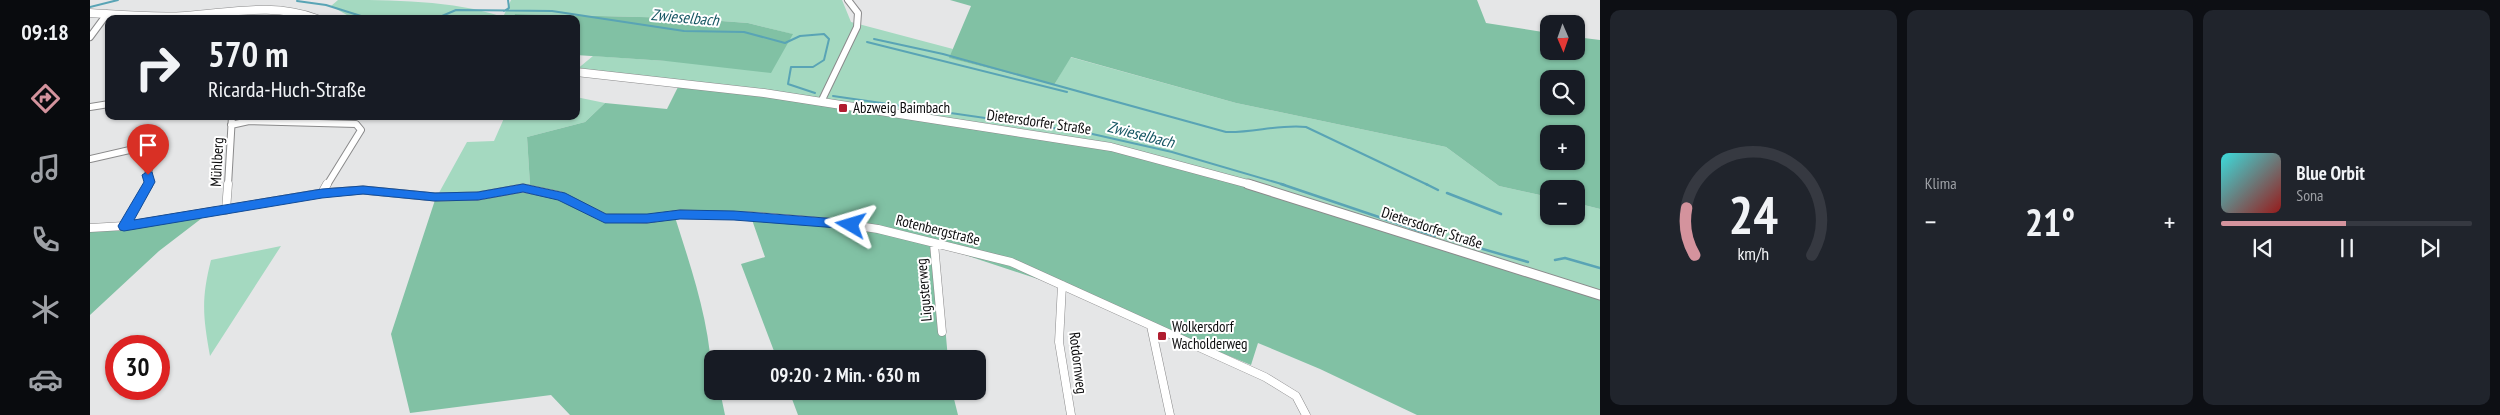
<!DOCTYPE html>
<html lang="de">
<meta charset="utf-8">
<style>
body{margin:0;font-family:"PT Sans Narrow",sans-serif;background:#20242c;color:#f1f3f6;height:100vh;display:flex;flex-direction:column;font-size:19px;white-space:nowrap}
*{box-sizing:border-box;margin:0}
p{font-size:16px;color:#9ea1a6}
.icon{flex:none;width:28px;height:28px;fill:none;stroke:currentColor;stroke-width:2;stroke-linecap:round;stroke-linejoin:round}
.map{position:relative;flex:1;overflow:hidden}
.side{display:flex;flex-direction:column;gap:10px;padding:10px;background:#0d0f14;width:900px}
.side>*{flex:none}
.top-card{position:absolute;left:15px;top:15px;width:475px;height:105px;border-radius:10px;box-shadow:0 1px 4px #0004;background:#171b24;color:#f1f3f6;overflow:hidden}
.needle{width:32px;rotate:178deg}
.buttons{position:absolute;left:1450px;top:15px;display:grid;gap:10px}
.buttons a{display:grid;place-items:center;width:45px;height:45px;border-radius:10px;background:#171b24;box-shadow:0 1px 4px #0004;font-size:25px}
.speed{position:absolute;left:15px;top:335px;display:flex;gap:10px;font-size:25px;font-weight:700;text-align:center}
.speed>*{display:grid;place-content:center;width:65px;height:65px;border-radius:50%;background:#171b24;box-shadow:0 1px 4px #0004;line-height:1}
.speed .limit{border:8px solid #d22;background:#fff;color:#111}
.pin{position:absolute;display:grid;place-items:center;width:42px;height:42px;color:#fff;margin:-51px -21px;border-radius:50% 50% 50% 0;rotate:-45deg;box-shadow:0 0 5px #0007}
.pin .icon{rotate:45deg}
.me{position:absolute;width:55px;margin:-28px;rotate:277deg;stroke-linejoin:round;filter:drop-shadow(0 0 4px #0008)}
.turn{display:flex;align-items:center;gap:18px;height:105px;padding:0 20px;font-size:22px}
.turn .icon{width:65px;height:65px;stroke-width:2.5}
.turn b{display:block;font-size:35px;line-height:42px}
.big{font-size:38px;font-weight:700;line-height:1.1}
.side .card{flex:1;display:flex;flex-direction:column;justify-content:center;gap:8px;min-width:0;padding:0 18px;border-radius:10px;background:#20242c}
.side .dial{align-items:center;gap:0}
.dial svg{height:130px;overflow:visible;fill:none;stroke:#363941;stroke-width:7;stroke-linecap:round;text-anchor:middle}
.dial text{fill:#f1f3f6;stroke:none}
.song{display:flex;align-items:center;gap:15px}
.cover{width:60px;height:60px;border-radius:8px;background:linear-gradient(135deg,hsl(180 70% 55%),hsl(0 70% 35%))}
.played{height:5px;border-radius:2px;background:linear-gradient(90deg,#d4939d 50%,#363941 50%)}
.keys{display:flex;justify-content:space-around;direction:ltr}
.heat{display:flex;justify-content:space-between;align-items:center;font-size:28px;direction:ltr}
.side .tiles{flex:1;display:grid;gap:10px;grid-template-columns:repeat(3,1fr)}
.trip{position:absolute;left:614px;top:350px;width:282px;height:50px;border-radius:10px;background:#171b24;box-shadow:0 1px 4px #0004;font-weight:700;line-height:50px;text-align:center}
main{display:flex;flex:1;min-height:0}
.menu{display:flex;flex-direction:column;width:90px;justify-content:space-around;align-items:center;background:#090b0e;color:#9ea1a6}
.menu .icon{width:35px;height:35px}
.menu .on{color:#d4939d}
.menu b{font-size:22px;color:#f1f3f6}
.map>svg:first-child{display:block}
</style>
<main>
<nav class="menu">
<b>09:18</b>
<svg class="icon on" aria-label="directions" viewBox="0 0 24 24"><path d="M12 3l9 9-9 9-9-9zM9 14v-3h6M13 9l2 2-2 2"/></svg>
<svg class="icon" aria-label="music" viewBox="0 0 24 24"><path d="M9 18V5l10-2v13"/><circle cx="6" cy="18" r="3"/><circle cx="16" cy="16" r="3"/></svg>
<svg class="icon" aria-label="phone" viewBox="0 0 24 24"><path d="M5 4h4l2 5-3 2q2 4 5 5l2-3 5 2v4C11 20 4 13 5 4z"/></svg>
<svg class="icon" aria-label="climate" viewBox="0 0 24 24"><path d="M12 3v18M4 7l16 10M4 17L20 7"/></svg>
<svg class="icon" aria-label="car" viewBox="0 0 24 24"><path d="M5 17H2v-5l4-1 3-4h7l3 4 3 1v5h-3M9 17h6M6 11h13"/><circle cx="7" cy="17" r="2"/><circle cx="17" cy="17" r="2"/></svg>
</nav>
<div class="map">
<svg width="1510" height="415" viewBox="0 0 1510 415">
<rect width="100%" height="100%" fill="#e5e6e7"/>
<path fill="#a4d9c0" d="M248,0c53,0 115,0 165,17l8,-17h331l9,22 102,27 -3,9 104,27 16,-28 166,46 210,44 53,39 50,11v19h27v-13l24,6v90l-494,-150 -530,-79 17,-14 73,5 126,-27 -44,-11 -67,-5 -165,-4 -2,5h-160l-23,-13z
M486,97l29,6 -20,19 -58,15 3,48 -53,15h-42l32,-58 27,-1 11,-25h71z
M191,246l-71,110c-7,-40 -9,-56 1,-96z"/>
<path fill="#81c1a4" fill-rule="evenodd" d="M860,0h527l9,23 63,10v18h27v-14l24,3v169l-24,-6v-14h-27v8l-50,-11 -53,-39 -210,-44 -165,-46 -17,28 -105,-27 22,-52zM1459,79h27v27h-27zM1459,134h27v27h-27z
M425,14l166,4 67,5 45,11 -22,39 -105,-12 -90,-6v-36h-62z
M588,87l82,9 346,53 157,42 337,108v116h-183l-97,-46 -62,-26 -7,22 -192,-79 -121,-40 10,113h-171l-36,-95 24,-7 -15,-43h-76c18,57 39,116 38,177h8l5,24h-155l-19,-20 -141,18 -19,-79 44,-134h42l53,-15 -3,-48 58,-15 20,-19 62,6z
M116,215l-47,36 -69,64v-85z
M699,391h163l6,24h-160z"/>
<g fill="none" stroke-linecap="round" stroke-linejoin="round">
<path stroke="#59a4b5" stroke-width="2" d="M207,1l29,4 35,11 37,3
M0,7l28,-7
M414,11l5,-3 -1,-8
M345,19l21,-9 96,1 132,20 60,1 41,11 15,-7 24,-2 5,5 -5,21 -11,7h-22l-3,17 27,9
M784,39l69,15 283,78c27,1 53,-8 80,-5l122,58
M777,42l200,50
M743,96l255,37 84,19 113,33"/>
<path stroke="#59a4b5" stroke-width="2.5" d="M1191,184l154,52
M1336,184l12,6
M1357,193l54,21
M1358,239l80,23
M1465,260l10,-2 35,10"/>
<defs>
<path id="minor-far1" d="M0,37l17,-23
M731,102l36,-75 1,-14 -10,-13
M0,107l19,-3
M141,125l18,-4 107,3 5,6 -34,55
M0,159l57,-13 6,2 -5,27 1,10
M138,185l4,-69"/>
<path id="minor" d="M232,193l5,-9
M136,210l2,-26
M34,226l25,-42
M0,228l34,-2 198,-33 41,-3 72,7 43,-1 45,-8 38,8 44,22 42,1 33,-5 72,2 86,7 40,6 133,33 254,115 31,19 10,19
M844,244l8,88
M972,285l-3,57 12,73
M1061,326l19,89"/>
<path id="tertiary-far1" d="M0,13c32,2 64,5 95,3 46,-3 88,-14 132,3
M486,72l188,21 347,54 141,38"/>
<path id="tertiary" d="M1158,184l352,111"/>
</defs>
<use href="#minor-far1" stroke="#8a8a8b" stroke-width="8"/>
<use href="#minor" stroke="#8a8a8b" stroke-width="9"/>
<use href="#tertiary-far1" stroke="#8a8a8b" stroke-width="9"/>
<use href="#tertiary" stroke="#8a8a8b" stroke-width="11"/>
<use href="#minor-far1" stroke="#fff" stroke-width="6"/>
<use href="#minor" stroke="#fff" stroke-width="8"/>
<use href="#tertiary-far1" stroke="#fff" stroke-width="8"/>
<use href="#tertiary" stroke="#fff" stroke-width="9"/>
</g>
<path fill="#1a73e8" stroke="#114b97" d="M58,171l4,1 3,10 -21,38 188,-31 41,-3 72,7 43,-1 45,-8 42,9 41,21h41l33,-4 54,1 117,9 6,5 -6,4 -117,-9 -54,-1 -33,4h-42l-47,-23 -35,-8 -45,8 -43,1 -72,-7 -41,4 -198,33 -4,-1 -2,-4 26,-44 -2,-7z"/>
<g fill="#b01d30" stroke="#fff" stroke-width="2">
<rect x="748" y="103" width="10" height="10" rx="2.5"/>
<rect x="1067" y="331" width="10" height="10" rx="2.5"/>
</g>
<g text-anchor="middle" stroke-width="4" stroke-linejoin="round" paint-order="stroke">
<g font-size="15" fill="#0c0c0d" stroke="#fff" text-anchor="start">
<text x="763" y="113">Abzweig Baimbach</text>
<text x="1082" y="332">Wolkersdorf<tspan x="1082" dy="17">Wacholderweg</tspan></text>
</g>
<g font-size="15" fill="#0c0c0d" stroke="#fff">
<text transform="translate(949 122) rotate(8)" y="5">Dietersdorfer Straße</text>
<text transform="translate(127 162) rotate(-87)" y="5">Mühlberg</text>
<text transform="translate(1342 228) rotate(18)" y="5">Dietersdorfer Straße</text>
<text transform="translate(848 230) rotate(14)" y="5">Rotenbergstraße</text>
<text transform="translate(834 290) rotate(-95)" y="5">Ligusterweg</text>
<text transform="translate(988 363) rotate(83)" y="5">Rotdornweg</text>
</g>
<g font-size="16" font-style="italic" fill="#155562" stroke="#fff">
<text transform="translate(595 17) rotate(5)" y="6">Zwieselbach</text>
<text transform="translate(1051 134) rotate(14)" y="6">Zwieselbach</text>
</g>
</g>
</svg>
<div class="buttons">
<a><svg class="needle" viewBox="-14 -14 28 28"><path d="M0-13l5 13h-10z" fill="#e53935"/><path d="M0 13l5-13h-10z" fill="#9ea1a6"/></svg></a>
<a><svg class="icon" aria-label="search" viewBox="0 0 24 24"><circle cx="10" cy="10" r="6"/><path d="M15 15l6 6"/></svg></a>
<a>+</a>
<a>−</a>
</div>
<div class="speed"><div class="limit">30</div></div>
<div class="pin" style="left:58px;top:175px;background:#d93025"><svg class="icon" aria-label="arrive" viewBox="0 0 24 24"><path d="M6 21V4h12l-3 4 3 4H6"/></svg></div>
<svg class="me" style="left:761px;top:225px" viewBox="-20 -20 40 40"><path d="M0-17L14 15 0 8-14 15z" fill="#1a73e8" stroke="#fff" stroke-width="4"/></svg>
<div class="trip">09:20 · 2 Min. · 630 m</div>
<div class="top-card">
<div class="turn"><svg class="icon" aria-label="right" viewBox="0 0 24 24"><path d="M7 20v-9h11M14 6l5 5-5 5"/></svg><div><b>570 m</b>Ricarda-Huch-Straße</div></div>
</div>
</div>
<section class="side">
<div class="tiles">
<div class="card dial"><svg viewBox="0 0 100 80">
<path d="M14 69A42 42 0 1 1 86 69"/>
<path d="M14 69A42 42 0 0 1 9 40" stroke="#d4939d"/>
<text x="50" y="56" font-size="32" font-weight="700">24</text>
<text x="50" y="72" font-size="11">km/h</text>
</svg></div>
<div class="card"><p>Klima</p>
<div class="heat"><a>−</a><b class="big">21°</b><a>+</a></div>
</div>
<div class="card">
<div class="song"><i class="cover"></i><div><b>Blue Orbit</b><p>Sona</p></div></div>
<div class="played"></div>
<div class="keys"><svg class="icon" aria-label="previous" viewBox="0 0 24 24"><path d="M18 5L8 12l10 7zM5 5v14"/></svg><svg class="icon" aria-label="pause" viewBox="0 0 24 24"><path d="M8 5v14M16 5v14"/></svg><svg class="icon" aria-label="next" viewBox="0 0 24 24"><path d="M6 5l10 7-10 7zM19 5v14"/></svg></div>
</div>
</div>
</section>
</main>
